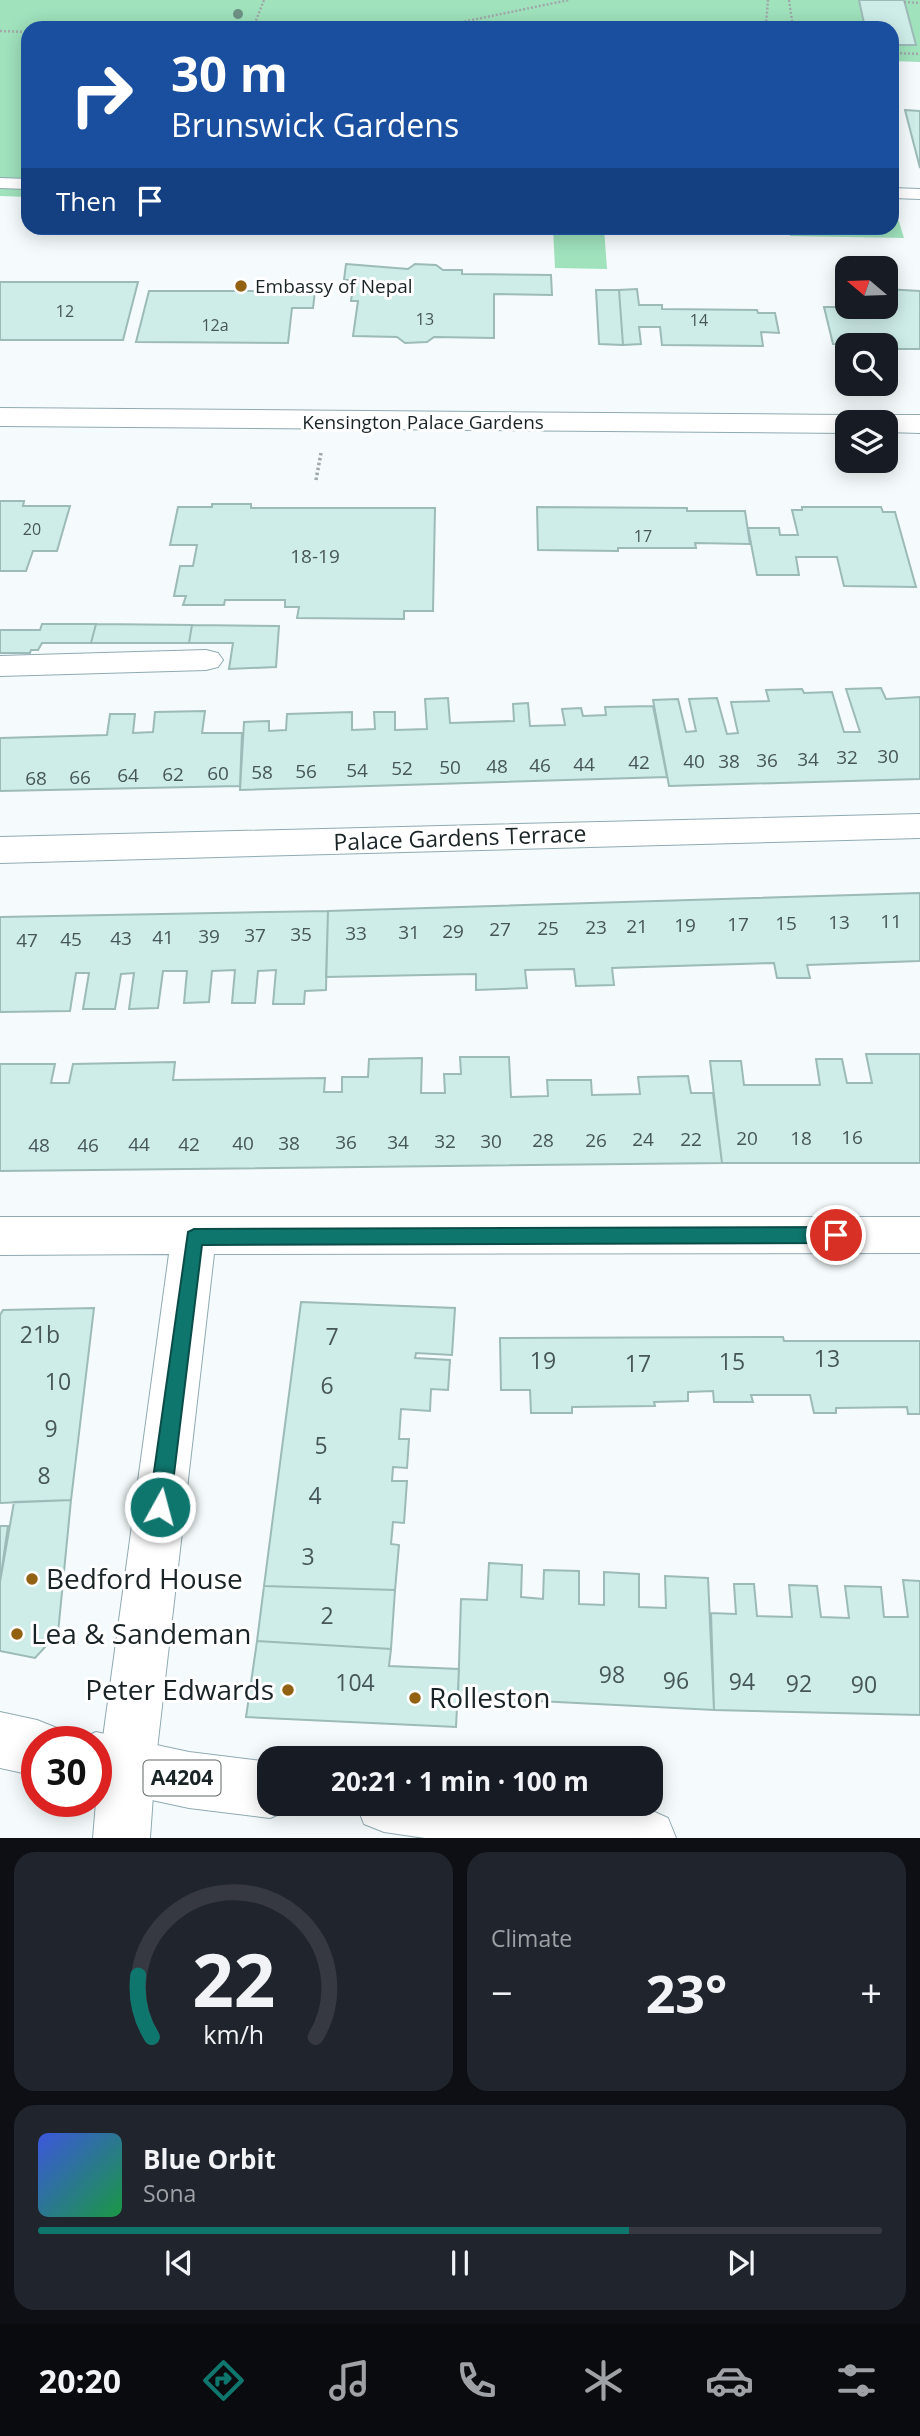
<!DOCTYPE html>
<meta charset="utf-8">
<style>
body{margin:0;font-family:"Open Sans",sans-serif;background:#20242c;color:#f1f3f6;height:100vh;display:flex;flex-direction:column;font-size:26px;white-space:nowrap}
*{box-sizing:border-box;margin:0}
p{font-size:23px;color:#9ea1a6}
.icon{flex:none;width:38px;height:38px;fill:none;stroke:currentColor;stroke-width:2;stroke-linecap:round;stroke-linejoin:round}
.map{position:relative;height:1838px;overflow:hidden}
.details{display:flex;flex-direction:column;gap:14px;padding:14px;background:#0d0f14;flex:1}
.details>*{flex:none}
.top-card{position:absolute;left:21px;top:21px;width:878px;height:214px;border-radius:21px;box-shadow:0 4px 18px #0003;background:#1a4fa0;color:#fff;overflow:hidden}
.needle{width:46px;rotate:289deg}
.tools{position:absolute;left:835px;top:256px;display:grid;gap:14px}
.tools a{display:grid;place-items:center;width:63px;height:63px;border-radius:14px;background:#171b24;box-shadow:0 4px 18px #0003;font-size:35px}
.speed{position:absolute;left:21px;top:1726px;display:flex;gap:14px;font-size:35px;font-weight:700;text-align:center}
.speed>*{display:grid;place-content:center;width:91px;height:91px;border-radius:50%;background:#171b24;box-shadow:0 4px 18px #0003;line-height:1}
.speed .limit{border:10px solid #d22;background:#fff;color:#111}
.pin{position:absolute;display:grid;place-items:center;width:60px;height:60px;color:#fff;margin:-30px;border:4px solid #fff;border-radius:50%;box-shadow:0 2px 7px #0007}
.me{position:absolute;width:77px;margin:-38px;rotate:7deg;stroke-linejoin:round;filter:drop-shadow(0 0 5px #0008)}
.turn{display:flex;align-items:center;gap:24px;height:147px;padding:0 35px;font-size:32px}
.turn .icon{width:91px;height:91px;stroke-width:2.5}
.turn b{display:block;font-size:49px;line-height:60px}
.then{display:flex;align-items:center;height:66px;padding:0 35px;background:#0003;gap:14px;font-size:26px}
.big{font-size:52px;font-weight:700;line-height:1.1}
.details .card{flex:1;display:flex;flex-direction:column;justify-content:center;gap:10px;min-width:0;padding:0 24px;border-radius:21px;background:#20242c}
.details .dial{align-items:center;gap:0}
.dial svg{height:182px;overflow:visible;fill:none;stroke:#363941;stroke-width:7;stroke-linecap:round;text-anchor:middle}
.dial text{fill:#f1f3f6;stroke:none}
.song{display:flex;align-items:center;gap:21px}
.cover{width:84px;height:84px;border-radius:10px;background:linear-gradient(135deg,hsl(230 70% 55%),hsl(140 70% 35%))}
.played{height:7px;border-radius:4px;background:linear-gradient(90deg,#0f766e 70%,#363941 70%)}
.keys{display:flex;justify-content:space-around;direction:ltr}
.heat{display:flex;justify-content:space-between;align-items:center;font-size:38px;direction:ltr}
.details .tiles{flex:1;display:grid;gap:14px;grid-template-columns:1fr 1fr}
.card:last-child{grid-column:span 2}
.trip{position:absolute;left:257px;top:1746px;width:406px;height:70px;border-radius:21px;background:#171b24;box-shadow:0 4px 18px #0003;font-weight:700;line-height:70px;text-align:center}
.tabs{display:flex;height:112px;justify-content:space-around;align-items:center;background:#090b0e;color:#9ea1a6}
.tabs .icon{width:49px;height:49px}
.tabs .selected{color:#0f766e}
.tabs b{font-size:32px;color:#f1f3f6}
.map>svg:first-child{display:block}
</style>
<div class="map">
<svg width="920" height="1838" viewBox="0 0 920 1838">
<rect width="100%" height="100%" fill="#f5fbfc"/>
<path fill="#9fe2bc" d="M0,0h920v62l-27,-1 -1,-33h-864v169l-28,-1z
M893,215h4l7,23 -114,-2 -2,-8h104z
M553,228h51l3,41 -52,-1z"/>
<path fill="#ceede9" stroke="#9cbab7" stroke-width="2" d="M859,0h45l12,45h-24v-17h-27z
M905,110l15,1v57z
M346,264l62,5 7,-5 21,1 7,5h19v4l89,1 1,20 -58,-1v44l-60,-1 -7,5 -22,1 -8,-6 -44,-1 5,-35h-7l3,-21h-10z
M0,282h138l-15,58h-123z
M637,289l2,16h23v4l95,1 1,3h17l4,20 -18,-1 2,14 -101,-1 -2,-18h-21l2,17 -18,1 -4,-55z
M886,289l34,2v58h-34v-4l-53,-1 -9,-37h22l-2,-7h3v6h39z
M596,290h23l4,55 -24,-1z
M149,291h166l-2,17h-21l-4,35 -152,-1z
M0,501h24l-1,5h47l-13,45h-24l-7,20h-26z
M212,504h39v4h184l-2,103h-29v8l-107,-1 2,-11h-14v-7h-60l-1,5h-41l3,-9h-12l6,-30h13l4,-21h-27l8,-38h34z
M537,507l150,1v3h58l5,33 -55,-1 1,5h-78v3l-80,-1z
M802,507h79l2,5h12l21,75 -72,-1 -7,-29h-41l3,18h-42l-9,-47h31l1,7h18l-6,-25h10z
M42,624h54l-5,19h-49l-4,7h-7l-1,3h-30v-23h40z
M96,624l96,1 -3,18h-98z
M192,625l87,1 -3,41 -47,2 4,-26h-44z
M881,688l5,11 34,-2v82l-251,7 -16,-86 25,-1 8,33 10,-1 -7,-32 28,-1 10,36 11,-1 -7,-31 38,-1 -3,-11 36,-1 2,4 28,-1 12,40h16l-14,-43z
M448,698l2,25 64,-2 -1,-17 15,-1 2,23 35,-1 -3,-16 19,-1 2,8 23,-1 -1,-8 48,-1 14,71 -427,13 4,-68 25,-1v10l17,-1 1,-16 65,-2v18l23,-1 -1,-17h21v18l32,-1 -2,-30z
M205,711l-3,22h40l-2,53 -240,5v-53l107,-3 3,-21h25l-2,19 20,-1 2,-20z
M920,893v68l-113,4 3,13h-33l-3,-15 -162,5 2,17 -38,1 -2,-17 -49,1 2,18 -51,2v-16l-150,3 2,-66z
M328,911l-2,79 -21,1 -1,13h-31l3,-34 -18,1 -3,32h-23l3,-33 -23,1 -3,31 -25,1 3,-32h-24l-5,37 -29,1 5,-36 -13,1 -6,35h-32l6,-36h-13l-6,38 -70,1v-95z
M866,1054h54v109h-198l-12,-102h31l3,24h76l-4,-26h26l5,24h25z
M460,1057h49l2,40 37,-1 -1,-16h44l1,15 48,-1 -2,-17 50,-1 3,17h22l9,70 -722,8v-107h55l-4,19h18l4,-19 102,-2 -2,18 152,-2 -1,14h18v-15h26l1,-18 53,-1 -1,35h24l-1,-19h17z
M301,1302l154,6 -3,47 -36,-2 -1,5 35,2 -2,30 -17,-1 -1,22 -29,-2 -2,30h10l-2,29 -14,-1 -1,14h15l-3,42 -11,-1 -2,22 8,1 -4,45 -131,-4z
M94,1308l-23,192 -71,3v-188l3,-5z
M783,1337l1,4h136v73h-12l-1,-7 -71,1v5h-22l-4,-18h-59l2,7h-39l-1,-11 -25,1v9l-34,1 1,4 -83,1v6h-41l-1,-23h-29l-1,-52z
M71,1500l-13,133 -23,25 -35,-7v-69l14,-80z
M0,1526h8l-8,56z
M489,1563l33,2 -1,32 22,2 1,-29 35,1v33l25,1v-33l35,2v33l27,1 -1,-32 43,2 6,132 -256,-13 3,-98 26,1z
M903,1580l17,1v134l-206,-5 -3,-97 25,1 -2,-30h20l3,32 35,1 -3,-32 28,1 4,31 28,1 -4,-32 36,1 3,30h24z
M264,1586l131,4 -4,59 -134,-8z
M257,1641l134,8 -2,17 70,3 -3,58 -210,-10z"/>
<g fill="none" stroke-linecap="round" stroke-linejoin="round">
<defs>
<path id="service" d="M0,178l28,1v10l-28,-1z
M892,188l28,1v10l-28,-1z"/>
<path id="minor" d="M0,408l847,7 10,3 3,4h-13v11l-847,-7z
M886,415h34v18l-34,-1v-10h-13l3,-4z
M206,650l12,3 5,7 -5,7 -12,3 -206,6v-20z
M0,1217h920v36l-706,1 -59,513 -5,71h-57l6,-71 70,-513 -169,1z"/>
<path id="secondary" d="M920,814v24l-920,25v-26z"/>
<path id="primary" d="M0,1712l37,8 20,8 5,13h-25v35l-37,-8z
M96,1732l93,20 81,10v42h22l-2,6 -20,8 -81,-10 -93,-20v-47h-20z
M356,1804h251l41,5 20,9 8,20h-251l-41,-6 -20,-8z"/>
</defs>
<use href="#service" stroke="#8faab2" stroke-width="2"/>
<use href="#minor" stroke="#8faab2" stroke-width="2"/>
<use href="#secondary" stroke="#8faab2" stroke-width="2"/>
<use href="#primary" stroke="#8faab2" stroke-width="2"/>
<path stroke="#a0a8aa" stroke-width="2.5" stroke-dasharray="2 2" stroke-linecap="butt" d="M789,0l4,28
M904,2l16,1
M253,28l11,-28
M433,28l136,-28
M762,28l4,-4 2,-24
M0,31l28,1
M892,53l28,1"/>
<path stroke="#a0a8aa" stroke-width="3.5" stroke-dasharray="2.5 2.5" stroke-linecap="butt" d="M316,480l5,-27"/>
<use href="#service" fill="#fff" fill-rule="evenodd"/>
<use href="#minor" fill="#fff" fill-rule="evenodd"/>
<use href="#secondary" fill="#fff" fill-rule="evenodd"/>
<use href="#primary" fill="#fff" fill-rule="evenodd"/>
</g>
<circle fill="#6e9285" cx="238" cy="14" r="5"/>
<path fill="#0f766e" stroke="#0a4d48" stroke-width="2" d="M836,1227l7,3 2,5 -2,5 -7,3 -634,2 -32,262 -3,7 -7,2 -8,-2 -3,-7 39,-275 6,-3z"/>
<g fill="#936112" stroke="#fff" stroke-width="2.5">
<circle cx="241" cy="286" r="7"/>
<circle cx="32" cy="1579" r="7"/>
<circle cx="17" cy="1634" r="7"/>
<circle cx="288" cy="1690" r="7"/>
<circle cx="415" cy="1698" r="7"/>
</g>
<g text-anchor="middle" stroke-width="6" stroke-linejoin="round" paint-order="stroke">
<g font-size="16" fill="#475658">
<text x="65" y="317">12</text>
<text x="425" y="325">13</text>
<text x="699" y="326">14</text>
<text x="215" y="331">12a</text>
<text x="32" y="535">20</text>
<text x="643" y="542">17</text>
</g>
<g font-size="19" fill="#1a2427" stroke="#fff" text-anchor="start">
<text x="255" y="293">Embassy of Nepal</text>
</g>
<g font-size="19" fill="#1a2427" stroke="#fff">
<text x="423" y="429">Kensington Palace Gardens</text>
</g>
<g font-size="19" fill="#475658">
<text x="315" y="563">18-19</text>
<text x="888" y="763">30</text>
<text x="847" y="764">32</text>
<text x="808" y="766">34</text>
<text x="767" y="767">36</text>
<text x="694" y="768">40</text>
<text x="729" y="768">38</text>
<text x="639" y="769">42</text>
<text x="584" y="771">44</text>
<text x="540" y="772">46</text>
<text x="497" y="773">48</text>
<text x="450" y="774">50</text>
<text x="402" y="775">52</text>
<text x="357" y="777">54</text>
<text x="306" y="778">56</text>
<text x="262" y="779">58</text>
<text x="218" y="780">60</text>
<text x="173" y="781">62</text>
<text x="128" y="782">64</text>
<text x="80" y="784">66</text>
<text x="36" y="785">68</text>
<text x="891" y="928">11</text>
<text x="839" y="929">13</text>
<text x="786" y="930">15</text>
<text x="738" y="931">17</text>
<text x="685" y="932">19</text>
<text x="637" y="933">21</text>
<text x="596" y="934">23</text>
<text x="548" y="935">25</text>
<text x="500" y="936">27</text>
<text x="453" y="938">29</text>
<text x="409" y="939">31</text>
<text x="356" y="940">33</text>
<text x="301" y="941">35</text>
<text x="255" y="942">37</text>
<text x="209" y="943">39</text>
<text x="163" y="944">41</text>
<text x="121" y="945">43</text>
<text x="71" y="946">45</text>
<text x="27" y="947">47</text>
<text x="852" y="1144">16</text>
<text x="747" y="1145">20</text>
<text x="801" y="1145">18</text>
<text x="643" y="1146">24</text>
<text x="691" y="1146">22</text>
<text x="543" y="1147">28</text>
<text x="596" y="1147">26</text>
<text x="445" y="1148">32</text>
<text x="491" y="1148">30</text>
<text x="346" y="1149">36</text>
<text x="398" y="1149">34</text>
<text x="243" y="1150">40</text>
<text x="289" y="1150">38</text>
<text x="139" y="1151">44</text>
<text x="189" y="1151">42</text>
<text x="39" y="1152">48</text>
<text x="88" y="1152">46</text>
</g>
<rect fill="#fff" stroke="#5f6668" stroke-width="2" x="143.5" y="1760.5" width="77" height="35" rx="5"/>
<g font-size="21" font-weight="bold" fill="#1a2427">
<text x="182" y="1785">A4204</text>
</g>
<g font-size="23" fill="#1a2427" stroke="#fff">
<text transform="translate(460 838) rotate(-2)" y="8">Palace Gardens Terrace</text>
</g>
<g font-size="23" fill="#475658">
<text x="40" y="1343">21b</text>
<text x="332" y="1345">7</text>
<text x="827" y="1367">13</text>
<text x="543" y="1369">19</text>
<text x="732" y="1370">15</text>
<text x="638" y="1372">17</text>
<text x="58" y="1390">10</text>
<text x="327" y="1394">6</text>
<text x="51" y="1437">9</text>
<text x="321" y="1454">5</text>
<text x="44" y="1484">8</text>
<text x="315" y="1504">4</text>
<text x="308" y="1565">3</text>
<text x="327" y="1624">2</text>
<text x="612" y="1683">98</text>
<text x="676" y="1689">96</text>
<text x="742" y="1690">94</text>
<text x="355" y="1691">104</text>
<text x="799" y="1692">92</text>
<text x="864" y="1693">90</text>
</g>
<g font-size="28" fill="#1a2427" stroke="#fff" text-anchor="start">
<text x="46" y="1589">Bedford House</text>
<text x="31" y="1644">Lea &amp; Sandeman</text>
<text x="274" y="1700" text-anchor="end">Peter Edwards</text>
<text x="429" y="1708">Rolleston</text>
</g>
</g>
</svg>
<div class="tools">
<a><svg class="needle" viewBox="-14 -14 28 28"><path d="M0-13l5 13h-10z" fill="#e53935"/><path d="M0 13l5-13h-10z" fill="#9ea1a6"/></svg></a>
<a><svg class="icon" aria-label="search" viewBox="0 0 24 24"><circle cx="10" cy="10" r="6"/><path d="M15 15l6 6"/></svg></a>
<a><svg class="icon" aria-label="layers" viewBox="0 0 24 24"><path d="M12 4l9 5-9 5-9-5zM3 14l9 5 9-5"/></svg></a>
</div>
<div class="speed"><div class="limit">30</div></div>
<div class="pin" style="left:836px;top:1235px;background:#d93025"><svg class="icon" aria-label="arrive" viewBox="0 0 24 24"><path d="M6 21V4h12l-3 4 3 4H6"/></svg></div>
<svg class="me" style="left:160px;top:1507px" viewBox="-20 -20 40 40"><circle r="17" fill="#0f766e" stroke="#fff" stroke-width="3"/><path d="M0-11L8 9 0 5-8 9z" fill="#fff"/></svg>
<div class="trip">20:21 · 1 min · 100 m</div>
<div class="top-card">
<div class="turn"><svg class="icon" aria-label="right" viewBox="0 0 24 24"><path d="M7 20v-9h11M14 6l5 5-5 5"/></svg><div><b>30 m</b>Brunswick Gardens</div></div>
<div class="then">Then<svg class="icon" aria-label="arrive" viewBox="0 0 24 24"><path d="M6 21V4h12l-3 4 3 4H6"/></svg></div>
</div>
</div>
<section class="details">
<div class="tiles">
<div class="card dial"><svg viewBox="0 0 100 80">
<path d="M14 69A42 42 0 1 1 86 69"/>
<path d="M14 69A42 42 0 0 1 8 42" stroke="#0f766e"/>
<text x="50" y="56" font-size="32" font-weight="700">22</text>
<text x="50" y="72" font-size="11">km/h</text>
</svg></div>
<div class="card"><p>Climate</p>
<div class="heat"><a>−</a><b class="big">23°</b><a>+</a></div>
</div>
<div class="card">
<div class="song"><i class="cover"></i><div><b>Blue Orbit</b><p>Sona</p></div></div>
<div class="played"></div>
<div class="keys"><svg class="icon" aria-label="previous" viewBox="0 0 24 24"><path d="M18 5L8 12l10 7zM5 5v14"/></svg><svg class="icon" aria-label="pause" viewBox="0 0 24 24"><path d="M8 5v14M16 5v14"/></svg><svg class="icon" aria-label="next" viewBox="0 0 24 24"><path d="M6 5l10 7-10 7zM19 5v14"/></svg></div>
</div>
</div>
</section>
<nav class="tabs">
<b>20:20</b>
<svg class="icon selected" aria-label="directions" viewBox="0 0 24 24"><path d="M12 3l9 9-9 9-9-9zM9 14v-3h6M13 9l2 2-2 2"/></svg>
<svg class="icon" aria-label="music" viewBox="0 0 24 24"><path d="M9 18V5l10-2v13"/><circle cx="6" cy="18" r="3"/><circle cx="16" cy="16" r="3"/></svg>
<svg class="icon" aria-label="phone" viewBox="0 0 24 24"><path d="M5 4h4l2 5-3 2q2 4 5 5l2-3 5 2v4C11 20 4 13 5 4z"/></svg>
<svg class="icon" aria-label="climate" viewBox="0 0 24 24"><path d="M12 3v18M4 7l16 10M4 17L20 7"/></svg>
<svg class="icon" aria-label="car" viewBox="0 0 24 24"><path d="M5 17H2v-5l4-1 3-4h7l3 4 3 1v5h-3M9 17h6M6 11h13"/><circle cx="7" cy="17" r="2"/><circle cx="17" cy="17" r="2"/></svg>
<svg class="icon" aria-label="filters" viewBox="0 0 24 24"><path d="M4 7h16M4 17h16"/><circle cx="9" cy="7" r="2"/><circle cx="15" cy="17" r="2"/></svg>
</nav>
